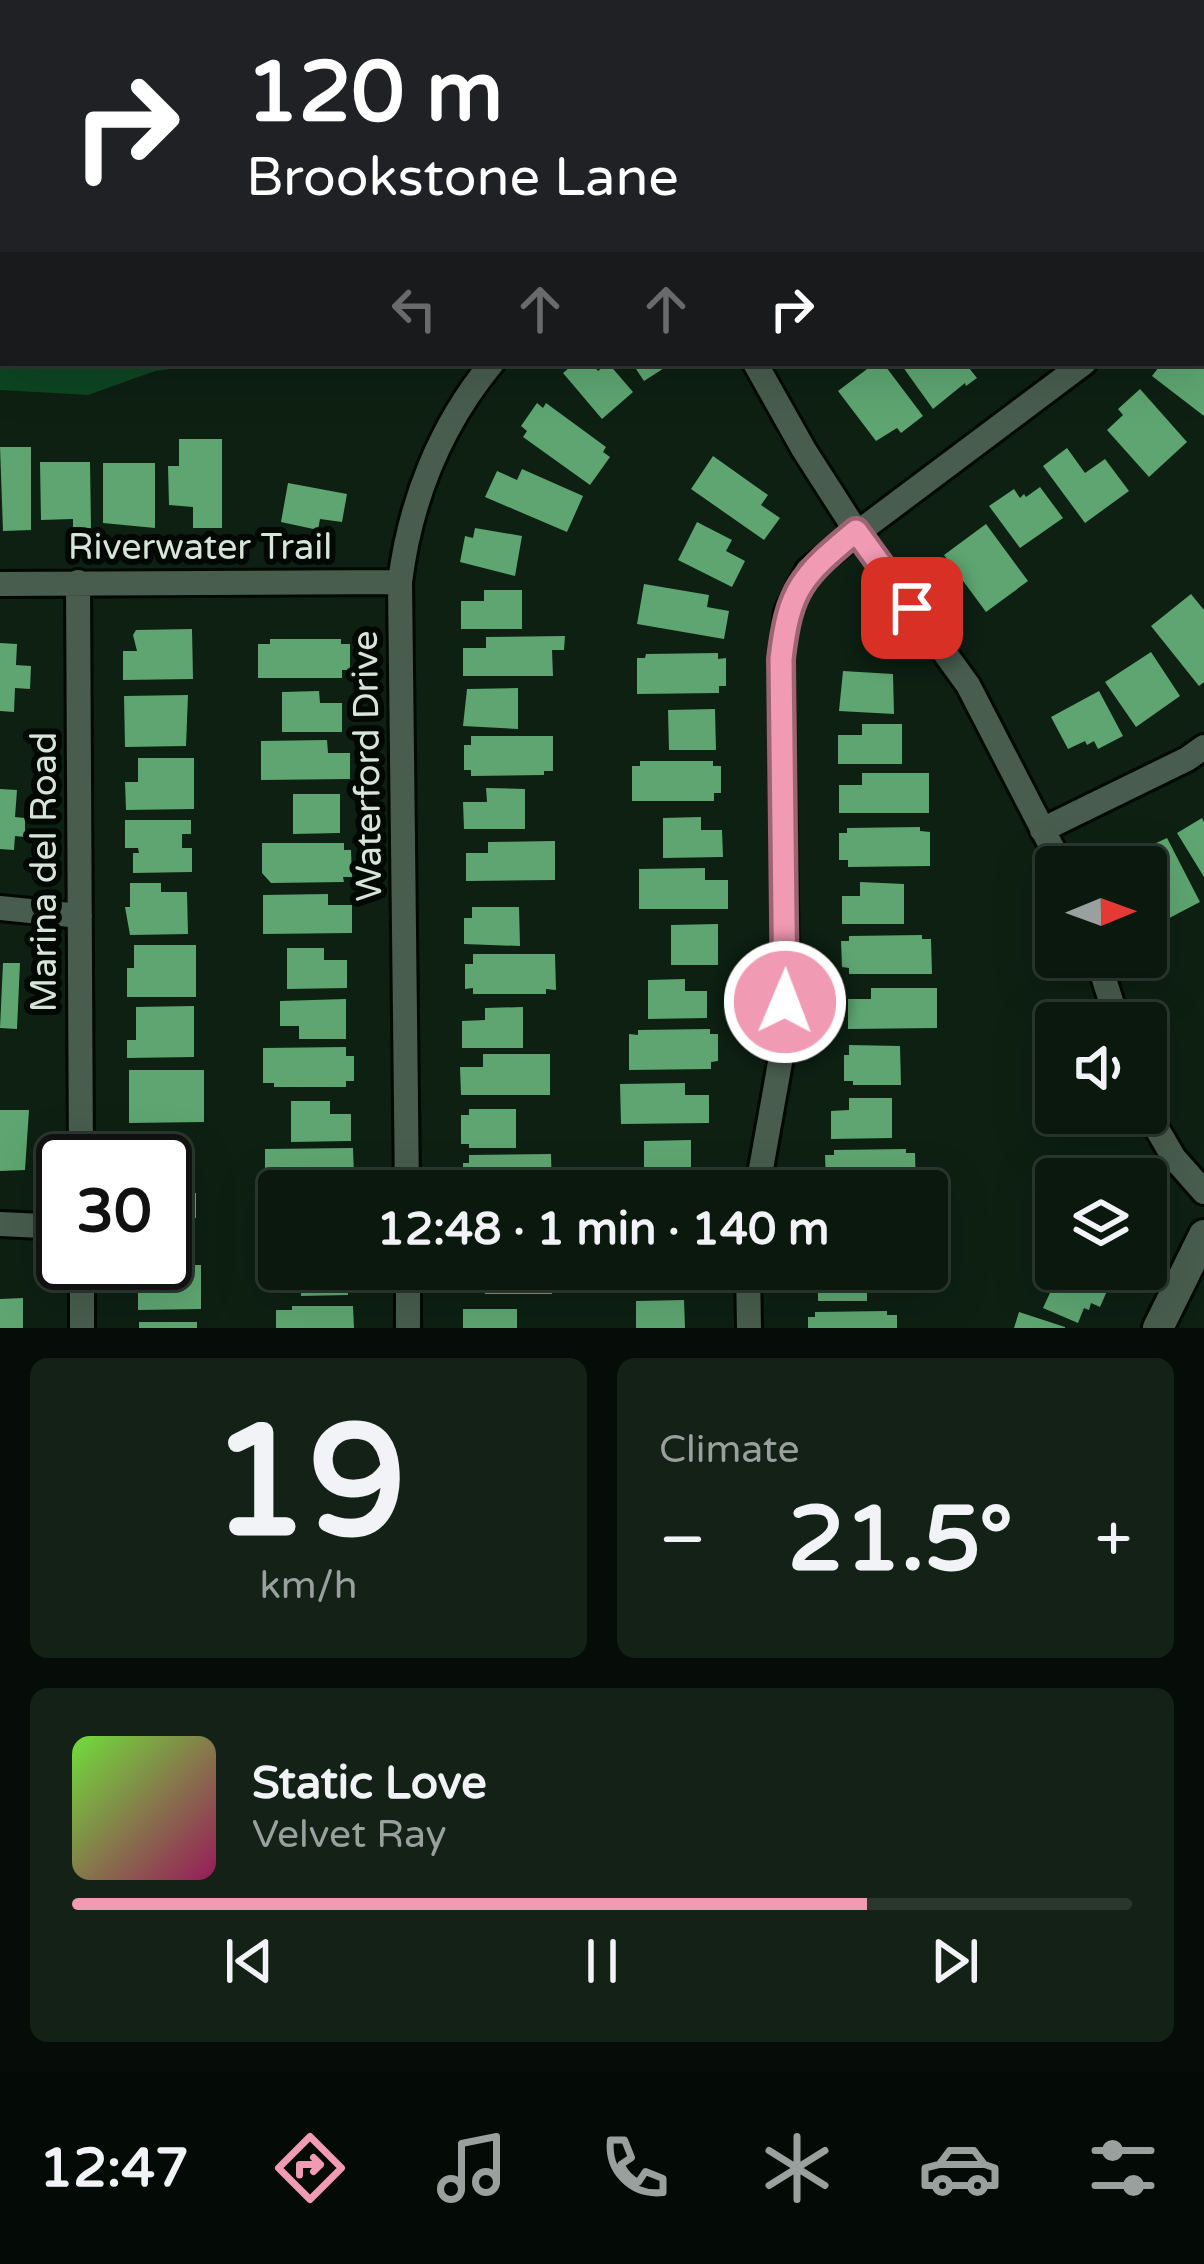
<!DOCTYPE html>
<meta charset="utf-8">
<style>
body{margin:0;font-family:"Varela Round",sans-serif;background:#132117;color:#f1f3f6;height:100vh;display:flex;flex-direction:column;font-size:45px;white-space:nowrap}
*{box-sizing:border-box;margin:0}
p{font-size:39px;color:#99a09e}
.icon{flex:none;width:66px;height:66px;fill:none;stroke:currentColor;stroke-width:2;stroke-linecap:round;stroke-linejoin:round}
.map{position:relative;height:1328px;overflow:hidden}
.details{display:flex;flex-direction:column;gap:30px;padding:30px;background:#060d08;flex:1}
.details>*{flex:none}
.guide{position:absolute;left:0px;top:0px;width:1206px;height:366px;box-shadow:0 12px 48px #0002,0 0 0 3px #2a372e;background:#202124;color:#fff;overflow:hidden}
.needle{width:78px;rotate:89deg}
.tools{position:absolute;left:1035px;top:846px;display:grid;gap:24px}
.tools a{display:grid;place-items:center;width:132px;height:132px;border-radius:12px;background:#0a180e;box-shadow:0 12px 48px #0002,0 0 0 3px #2a372e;font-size:60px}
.speed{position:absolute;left:36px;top:1134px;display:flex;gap:24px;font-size:60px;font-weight:700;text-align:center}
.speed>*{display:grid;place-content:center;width:156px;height:156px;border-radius:50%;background:#0a180e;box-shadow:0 12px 48px #0002,0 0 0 3px #2a372e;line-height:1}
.speed .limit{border:6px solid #111;border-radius:18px;background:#fff;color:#111}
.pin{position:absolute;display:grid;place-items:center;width:102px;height:102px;color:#fff;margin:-51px;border-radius:24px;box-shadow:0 6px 18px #0006}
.me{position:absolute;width:132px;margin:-66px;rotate:1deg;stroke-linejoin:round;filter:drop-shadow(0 0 9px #0008)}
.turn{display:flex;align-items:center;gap:42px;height:252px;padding:0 48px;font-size:54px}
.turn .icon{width:156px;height:156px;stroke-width:2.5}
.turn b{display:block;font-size:84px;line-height:102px}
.lanes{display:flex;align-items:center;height:114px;padding:0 48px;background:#0003;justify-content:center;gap:60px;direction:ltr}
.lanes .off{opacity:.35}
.big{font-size:90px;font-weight:800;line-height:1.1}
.details .tile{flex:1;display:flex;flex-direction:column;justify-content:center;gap:18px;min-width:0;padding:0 42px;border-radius:18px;background:#132117}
.details .dial{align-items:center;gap:0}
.dial b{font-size:156px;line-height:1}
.song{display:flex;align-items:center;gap:36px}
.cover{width:144px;height:144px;border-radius:18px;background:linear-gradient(135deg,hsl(100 70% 55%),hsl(330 70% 35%))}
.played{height:12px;border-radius:6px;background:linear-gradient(90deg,#f19ab3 75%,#2a372e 75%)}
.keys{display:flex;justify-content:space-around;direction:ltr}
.heat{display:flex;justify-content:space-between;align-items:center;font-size:66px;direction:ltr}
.details .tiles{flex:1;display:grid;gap:30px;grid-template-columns:1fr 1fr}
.tile:last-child{grid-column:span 2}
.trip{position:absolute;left:258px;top:1170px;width:690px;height:120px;border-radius:12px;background:#0a180e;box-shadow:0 12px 48px #0002,0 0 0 3px #2a372e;font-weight:800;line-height:120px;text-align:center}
.tab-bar{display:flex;height:192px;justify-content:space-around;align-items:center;background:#040a06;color:#99a09e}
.tab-bar .icon{width:84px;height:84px}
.tab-bar .current{color:#f19ab3}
.tab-bar b{font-size:54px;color:#f1f3f6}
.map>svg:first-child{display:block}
</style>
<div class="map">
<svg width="1204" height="1328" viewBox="0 0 1204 1328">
<rect width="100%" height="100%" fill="#0d2012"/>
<path fill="#0d4522" d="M0,0h258l-255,3v360h215l-63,8 -67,24 -88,-5z"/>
<path fill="#5ea571" d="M575,363h16l7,8 10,-8 25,29 -31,27 -39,-46z
M632,363h40l-28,18z
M875,363h8l40,53 -22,17 -4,-5 -21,13 -38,-50z
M900,363h65l12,15 -11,8 -1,-3 -32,26z
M1162,363h42v53l-52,-40z
M1140,389l47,53 -38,35 -42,-47 16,-15 -5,-6z
M537,403l6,5 3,-5 60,44 -3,5 7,5 -20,28 -67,-48 4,-6 -6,-5z
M179,439h43v89h-29v-21l-24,-2 -1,-39h11z
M0,447h31v83l-28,1z
M1067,448l18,25 20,-14 24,32 -44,32 -42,-57z
M713,456l55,39 -7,10 19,13 -16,22 -73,-51z
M40,462h50l1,66h-18v-9l-32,1z
M103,463h52v65l-52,-5z
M522,469l61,27 -16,36 -82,-35 12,-26 20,9z
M288,483l59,11 -5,28 -22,-3 -2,11 -37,-8z
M1040,487l23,31 -43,30 -31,-42 25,-17 6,9 4,-4 2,3z
M697,522l35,18 -6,11 19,10 -13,26 -54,-27z
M986,524l42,57 -42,31 -42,-57z
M475,528l47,8 -7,40 -55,-14 5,-26 8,2z
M644,584l65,11 -2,12 22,4 -5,28 -87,-15z
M484,590h38v39h-61v-28h23z
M1191,594l13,16v72l-5,4 -48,-60z
M192,629l1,50 -70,1v-29h14l-4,-16 3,-5z
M565,636l-1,14h-12l1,26h-90v-28h23v-11z
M270,639h71v5h9v26h-8v8h-84v-34h12z
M0,643l17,1 -1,21 15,1 -1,23 -15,-1 -1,24 -14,-1z
M1151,652l29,44 -44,31 -31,-45z
M718,653v6l8,-1v28h-7v7l-82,1v-36h8l1,-4z
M843,671l50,3 1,40 -55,-3z
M518,688v41l-55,-3 4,-37z
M319,691l1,12h22v29h-60v-40z
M1099,691l24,45 -25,13 -4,-8 -7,4 -2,-4 -17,8 -17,-32z
M188,695l-2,51 -61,1 -1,-51z
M715,709l1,41h-47l-1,-40z
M862,724h40v40h-64v-29h24z
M471,736h82v35h-9v4l-73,1v-6h-7v-25h7z
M327,740l1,13h22v26l-89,1v-39z
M138,758h56v51l-68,1 -1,-28h13z
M640,761h73v5h8v27h-7v8h-82v-35h8z
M862,773h67v40h-90v-28h23z
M486,788l39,1v40h-61l-1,-27h24z
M0,789l17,1 -2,27 10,1v19l-10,-1 -1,14 -14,-1z
M293,794h47v39l-47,1z
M701,817v13h21l1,27 -60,1v-40z
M1202,818l2,4v55l-27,-44z
M125,820h66v14h-9v14h10v24l-59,1v-20h6l-1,-5h-13z
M920,827v4l10,1v34l-82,1v-7h-9v-27h8v-5z
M1167,838l33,64 -48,25 -6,-12v-33l4,-2 -3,-4 6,-4 -12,-22z
M555,841v39l-89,1v-28h22v-11z
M262,843h82v7h7l1,27h-9l1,5 -73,1 -9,-10z
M705,868v12h23v29h-89v-40z
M860,882l44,2v40h-62v-28h18z
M130,883h31v9h26l1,42 -58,1 -5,-28h5z
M328,894v11h24v28l-89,1v-39z
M472,907h47l1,39 -56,-2v-26h8z
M718,924v41h-47v-40z
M922,935v4h9l1,35h-83v-6l-7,-1 -1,-26h8v-5z
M134,945h62v52h-69v-29h7z
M287,948h37v12h23v28l-60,1z
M473,954h82l1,36 -10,-1v5h-73v-6l-8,1v-25h8z
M3,963h17l-3,66 -17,-1z
M685,979v12h22v27l-59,1v-39z
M871,988h66v40l-89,1v-30h23z
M346,999v40h-47v-13h-19v-25z
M194,1006v51l-67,1v-18h9v-33z
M523,1007v41h-61v-27l23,-1v-12z
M710,1029v5h8v27l-7,1v7l-82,1v-36l9,1v-5z
M849,1045l51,1 1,39h-48v-4h-9v-26h5z
M346,1047v9h8v25h-8v6h-72v-4h-11v-35z
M483,1054h67v41h-89l-1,-28h23z
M129,1070h75v52l-75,1z
M685,1083v12h24v28l-88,1 -1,-40z
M849,1098h43v40l-61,1v-28l18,-1z
M291,1101h39v13h21v27l-60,1z
M469,1109h47v39h-47v-4h-8v-29h8z
M0,1110h29l-4,60 -25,1z
M178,1132l1,52h-14v-23h-35v-28z
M691,1140v40h-47v-39z
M353,1148l1,29h-23v12h-66v-40z
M906,1149v4h9l1,35 -82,1v-6l-8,-1 -1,-27h9v-5z
M551,1154l1,35 -89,-1v-25h6v-8z
M196,1193v25h-10v29h-21v-53z
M266,1201h13v39l-13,-5z
M191,1257v8h10v44l-63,1v-20h5l-1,-5 -12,-1v-21h35v-5z
M301,1269h46l1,26 -47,1z
M462,1269h90v25h-67v-12l-23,1z
M606,1269h66v14l-66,1z
M811,1269h56v32h-49v-16h-7z
M1061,1269h21l29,13 -11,25 -9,-4 -2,7 -5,-2 -6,15 -35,-15z
M23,1298v30h-23v-29z
M684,1300l1,28h-49v-27z
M292,1306h61l1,22h-78v-18h16z
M463,1309h54v19h-54z
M887,1311v4h10v13h-89v-11h7v-5z
M1019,1312l46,15v1h-51z
M139,1322h58v6h-58z"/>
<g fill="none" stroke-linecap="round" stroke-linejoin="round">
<defs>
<path id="minor" d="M1203,152l1,-2
M755,363l49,87 52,81 112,154 94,182
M78,582l3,579
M0,584l400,-2
M1042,830l145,-71 17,-12
M0,908l80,8
M1097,957l21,66
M1146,1110l28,48 30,34
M407,1191l-7,-609c10,-80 40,-156 92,-219
M757,1191l26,-145 3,-87 -5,-300 6,-47 21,-42 276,-207
M0,1224l63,3
M82,1263v65
M408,1269v59
M748,1269l1,59"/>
<path id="tertiary" d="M1158,1328l46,-93"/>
</defs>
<use href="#minor" stroke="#000901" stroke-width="30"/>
<use href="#tertiary" stroke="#000901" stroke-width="36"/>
<use href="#minor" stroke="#485d4d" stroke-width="24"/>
<use href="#tertiary" stroke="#485d4d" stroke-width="30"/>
</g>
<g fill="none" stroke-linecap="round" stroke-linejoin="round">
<defs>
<path id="route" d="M785,1002l-4,-343c8,-71 21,-83 75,-128l56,77"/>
</defs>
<use href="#route" stroke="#9d6474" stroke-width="30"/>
<use href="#route" stroke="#f19ab3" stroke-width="21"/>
</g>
<g text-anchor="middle" stroke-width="12" stroke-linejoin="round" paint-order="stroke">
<g font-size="36" fill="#d7e4da" stroke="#020804">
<text x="200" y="559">Riverwater Trail</text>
<text transform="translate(366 766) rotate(-91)" y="13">Waterford Drive</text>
<text transform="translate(43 872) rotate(-90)" y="13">Marina del Road</text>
</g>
</g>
</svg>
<div class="tools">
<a><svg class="needle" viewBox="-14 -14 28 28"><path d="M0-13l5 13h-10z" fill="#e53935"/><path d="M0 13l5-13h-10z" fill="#99a09e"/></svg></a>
<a><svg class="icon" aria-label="sound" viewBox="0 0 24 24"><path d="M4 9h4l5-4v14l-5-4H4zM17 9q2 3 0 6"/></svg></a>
<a><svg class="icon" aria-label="layers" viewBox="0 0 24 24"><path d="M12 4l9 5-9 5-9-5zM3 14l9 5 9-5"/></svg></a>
</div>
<div class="speed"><div class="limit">30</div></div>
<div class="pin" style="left:912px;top:608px;background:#d93025"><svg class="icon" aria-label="arrive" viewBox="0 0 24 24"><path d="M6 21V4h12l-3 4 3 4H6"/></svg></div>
<svg class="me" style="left:785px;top:1002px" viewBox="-20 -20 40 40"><circle r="17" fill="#f19ab3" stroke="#fff" stroke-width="3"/><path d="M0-11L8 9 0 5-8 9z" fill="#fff"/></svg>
<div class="trip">12:48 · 1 min · 140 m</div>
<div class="guide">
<div class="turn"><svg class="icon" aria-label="right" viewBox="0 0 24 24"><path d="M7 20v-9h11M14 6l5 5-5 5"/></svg><div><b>120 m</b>Brookstone Lane</div></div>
<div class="lanes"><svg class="icon off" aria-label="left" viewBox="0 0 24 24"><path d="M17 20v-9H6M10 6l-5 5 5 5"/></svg><svg class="icon off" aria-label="ahead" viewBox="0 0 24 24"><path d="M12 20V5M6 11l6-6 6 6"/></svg><svg class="icon off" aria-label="ahead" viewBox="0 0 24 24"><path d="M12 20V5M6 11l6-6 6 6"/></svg><svg class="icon" aria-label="right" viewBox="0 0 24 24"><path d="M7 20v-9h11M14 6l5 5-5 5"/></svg></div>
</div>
</div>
<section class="details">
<div class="tiles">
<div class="tile dial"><b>19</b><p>km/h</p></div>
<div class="tile"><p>Climate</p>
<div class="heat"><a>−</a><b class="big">21.5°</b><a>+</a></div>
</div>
<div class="tile">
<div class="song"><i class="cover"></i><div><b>Static Love</b><p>Velvet Ray</p></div></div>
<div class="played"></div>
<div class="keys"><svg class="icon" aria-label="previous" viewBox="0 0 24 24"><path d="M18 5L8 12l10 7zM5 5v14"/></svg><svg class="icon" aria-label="pause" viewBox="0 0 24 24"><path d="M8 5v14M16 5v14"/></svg><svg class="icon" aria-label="next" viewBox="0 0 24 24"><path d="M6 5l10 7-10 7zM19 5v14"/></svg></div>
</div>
</div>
</section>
<nav class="tab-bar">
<b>12:47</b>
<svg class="icon current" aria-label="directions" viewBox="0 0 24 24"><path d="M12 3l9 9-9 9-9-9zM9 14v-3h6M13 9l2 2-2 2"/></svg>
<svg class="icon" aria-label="music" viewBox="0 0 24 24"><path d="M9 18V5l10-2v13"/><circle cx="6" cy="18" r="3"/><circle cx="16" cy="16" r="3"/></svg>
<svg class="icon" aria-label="phone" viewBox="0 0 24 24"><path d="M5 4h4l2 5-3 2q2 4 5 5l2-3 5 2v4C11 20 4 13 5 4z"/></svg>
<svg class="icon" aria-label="climate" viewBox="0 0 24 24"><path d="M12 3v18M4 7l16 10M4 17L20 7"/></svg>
<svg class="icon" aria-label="car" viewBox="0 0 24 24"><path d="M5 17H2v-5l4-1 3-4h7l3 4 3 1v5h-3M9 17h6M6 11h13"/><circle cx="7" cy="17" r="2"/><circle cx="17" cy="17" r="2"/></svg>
<svg class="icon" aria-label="filters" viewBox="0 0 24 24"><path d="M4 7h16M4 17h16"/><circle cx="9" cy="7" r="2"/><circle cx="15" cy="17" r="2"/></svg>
</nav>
